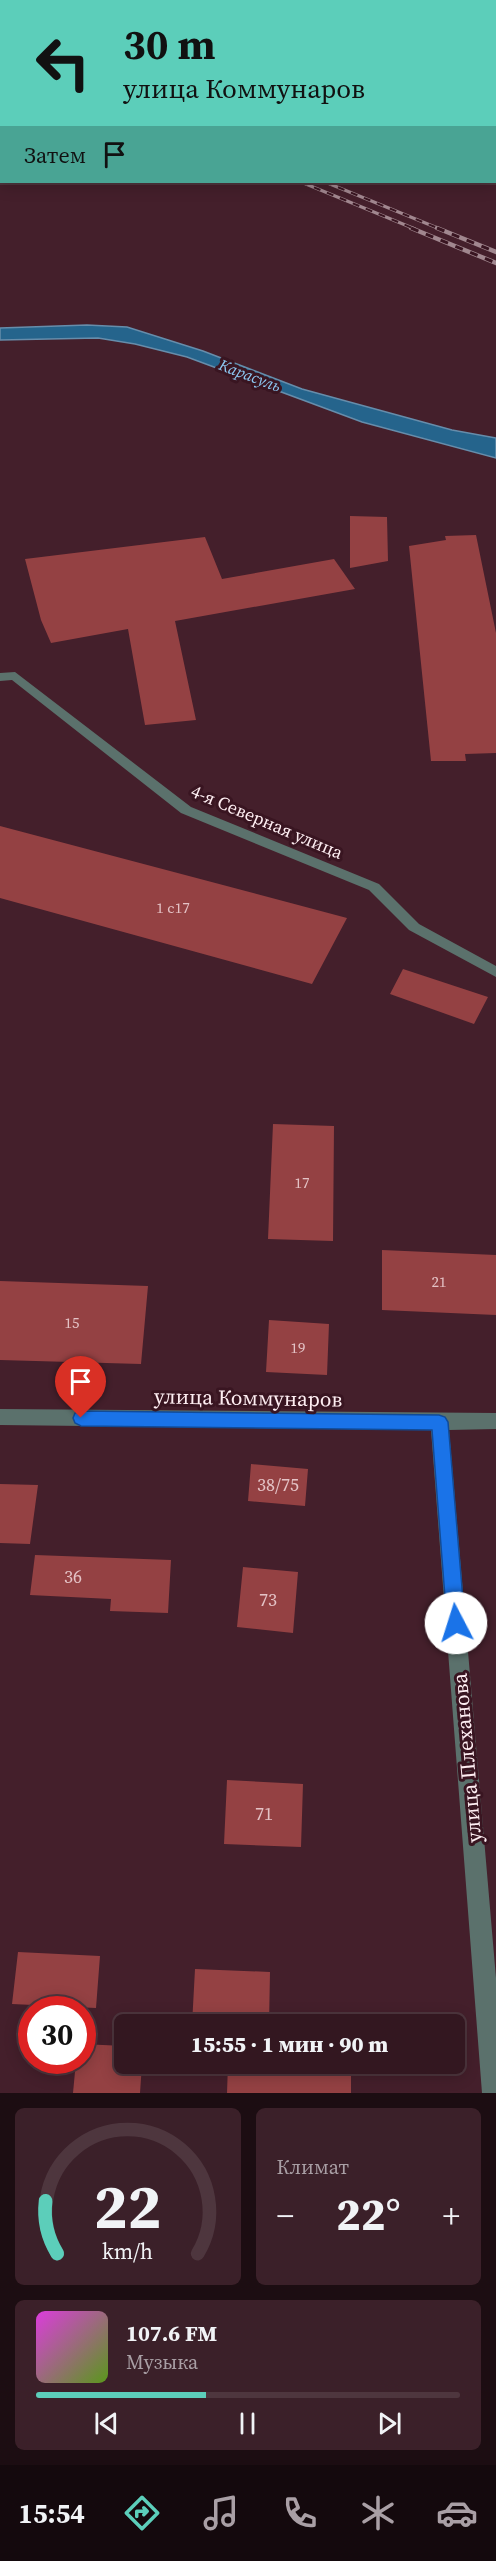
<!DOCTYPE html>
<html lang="ru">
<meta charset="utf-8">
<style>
body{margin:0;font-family:"Source Serif 4",serif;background:#3b2029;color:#f1f3f6;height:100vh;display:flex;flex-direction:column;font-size:22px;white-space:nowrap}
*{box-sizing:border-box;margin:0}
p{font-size:20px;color:#a99fa5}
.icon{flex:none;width:33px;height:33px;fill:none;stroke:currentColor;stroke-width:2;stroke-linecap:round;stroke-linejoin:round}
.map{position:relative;height:2093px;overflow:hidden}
.drawer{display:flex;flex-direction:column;gap:15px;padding:15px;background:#1c0d12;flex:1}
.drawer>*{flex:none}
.hud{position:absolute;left:0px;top:0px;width:496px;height:183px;box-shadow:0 3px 15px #0003,0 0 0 2px #4e363e;background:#5cceba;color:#111;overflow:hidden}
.speed{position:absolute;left:18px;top:1996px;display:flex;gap:12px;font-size:30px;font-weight:700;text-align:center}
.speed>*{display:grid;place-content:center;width:78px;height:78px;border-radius:50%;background:#331720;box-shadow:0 3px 15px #0003,0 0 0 2px #4e363e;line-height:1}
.speed .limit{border:9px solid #d22;background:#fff;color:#111}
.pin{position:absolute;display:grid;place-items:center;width:51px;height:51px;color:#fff;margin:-62px -26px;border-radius:50% 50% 50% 0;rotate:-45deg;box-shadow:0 0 6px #0007}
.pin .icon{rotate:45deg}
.me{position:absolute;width:66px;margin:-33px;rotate:355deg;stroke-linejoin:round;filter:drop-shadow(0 0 4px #0008)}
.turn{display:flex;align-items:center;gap:21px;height:126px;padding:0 24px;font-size:27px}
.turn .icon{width:78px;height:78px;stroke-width:2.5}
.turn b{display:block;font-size:42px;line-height:51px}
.then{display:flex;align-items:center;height:57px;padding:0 24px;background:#0003;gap:12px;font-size:22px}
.big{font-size:45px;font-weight:800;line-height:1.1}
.drawer .widget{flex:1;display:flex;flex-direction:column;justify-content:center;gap:9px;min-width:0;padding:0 21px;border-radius:9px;background:#3b2029}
.drawer .dial{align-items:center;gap:0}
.dial svg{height:156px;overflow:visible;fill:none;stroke:#4e363e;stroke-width:7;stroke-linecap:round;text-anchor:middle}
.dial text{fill:#f1f3f6;stroke:none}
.song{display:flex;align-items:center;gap:18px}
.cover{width:72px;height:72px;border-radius:9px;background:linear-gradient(135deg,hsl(300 70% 55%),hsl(90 70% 35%))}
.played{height:6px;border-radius:3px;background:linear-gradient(90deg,#5cceba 40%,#4e363e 40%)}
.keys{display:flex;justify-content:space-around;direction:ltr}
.heat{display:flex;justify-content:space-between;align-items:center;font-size:33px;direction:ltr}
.drawer .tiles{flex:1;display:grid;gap:15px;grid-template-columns:1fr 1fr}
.widget:last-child{grid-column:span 2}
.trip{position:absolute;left:114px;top:2014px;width:351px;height:60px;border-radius:9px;background:#331720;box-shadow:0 3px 15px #0003,0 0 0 2px #4e363e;font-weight:800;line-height:60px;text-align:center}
.menu{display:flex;height:96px;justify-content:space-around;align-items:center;background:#14090d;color:#a99fa5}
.menu .icon{width:42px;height:42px}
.menu .on{color:#5cceba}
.menu b{font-size:27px;color:#f1f3f6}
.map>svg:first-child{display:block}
</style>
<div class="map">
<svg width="496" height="2093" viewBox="0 0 496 2093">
<rect width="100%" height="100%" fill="#441f2b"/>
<path fill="#25648c" stroke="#668dab" stroke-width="1.5" d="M87,325l40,2 76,24 99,38 150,41 44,8v20l-134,-36 -175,-65 -52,-13 -37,-6 -98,2v-12z"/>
<path fill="#944143" d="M350,516l37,1 1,44 -38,7z
M476,535l20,98v120l-31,1 1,7h-35l-22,-215 37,-6 -1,-4z
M205,537l17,42 112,-20 21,30 -180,32 21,99 -51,5 -17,-96 -77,14 -10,-23 -16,-61z
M0,826l347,92 -35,66 -312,-86z
M403,969l85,28 -14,27 -84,-30z
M273,1124l61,2 -1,115 -65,-2z
M382,1250l114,5v60l-114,-5z
M0,1281l148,5 -7,78 -141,-4z
M269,1320l60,4 -2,51 -61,-3z
M251,1464l57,5 -3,37 -57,-5z
M0,1484l38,1 -8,59 -30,-1z
M35,1555l136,5 -3,53 -58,-2 1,-12 -81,-4z
M243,1567l55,5 -5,61 -56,-6z
M227,1780l76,4 -2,63 -77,-3z
M18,1952l82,4 -4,52 -84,-4z
M195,1969l75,3 -1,53h-77z
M82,2044l42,2v18h18l-2,29h-67l3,-32h6z
M228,2064h123v29h-124z"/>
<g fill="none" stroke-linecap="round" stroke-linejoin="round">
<path fill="#5b716c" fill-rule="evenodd" d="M15,672l176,135 188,77 40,40 77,42v11l-87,-47 -40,-40 -188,-77 -169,-133 -12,1v-8z
M0,1409l496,4v16l-47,1 47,548v115h-14l-51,-663 -431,-5z"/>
<defs>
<path id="rail-far1" d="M301,182l114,47
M325,182l115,47"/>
<path id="rail" d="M411,228l85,35
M437,228l59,24"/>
</defs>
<use href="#rail-far1" stroke="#a1878f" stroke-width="3"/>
<use href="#rail" stroke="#a1878f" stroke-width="4.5"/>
<use href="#rail-far1" stroke="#391521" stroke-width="2" stroke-dasharray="7" stroke-linecap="butt"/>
<use href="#rail" stroke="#391521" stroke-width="3" stroke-dasharray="8" stroke-linecap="butt"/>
</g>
<path fill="#1a73e8" stroke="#114b97" stroke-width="1.5" d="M81,1411l358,4 6,2 3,5 17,201 -3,6 -6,3 -7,-3 -2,-6 -15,-193 -351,-4 -6,-3 -2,-5 2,-5z"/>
<g text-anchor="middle" stroke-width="6" stroke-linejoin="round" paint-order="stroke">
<g font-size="15" fill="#e4c3c6">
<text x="173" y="913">1 с17</text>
<text x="302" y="1188">17</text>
<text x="439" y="1287">21</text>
<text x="72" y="1328">15</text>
<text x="298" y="1353">19</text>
</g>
<g font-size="16" font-style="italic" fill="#8dc8f2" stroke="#391521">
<text transform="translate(250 375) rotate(21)" y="6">Карасуль</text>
</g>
<g font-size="18" fill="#feeef2" stroke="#391521">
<text transform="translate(267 822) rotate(23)" y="6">4-я Северная улица</text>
</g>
<g font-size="18" fill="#e4c3c6">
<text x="278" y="1491">38/75</text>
<text x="73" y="1583">36</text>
<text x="268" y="1606">73</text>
<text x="264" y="1820">71</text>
</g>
<g font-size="21" fill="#feeef2" stroke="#391521">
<text transform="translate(248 1398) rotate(1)" y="7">улица Коммунаров</text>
<text transform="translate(467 1758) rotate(-95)" y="7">улица Плеханова</text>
</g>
</g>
</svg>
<div class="speed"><div class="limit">30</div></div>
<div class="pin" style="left:81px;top:1418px;background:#d93025"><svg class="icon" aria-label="arrive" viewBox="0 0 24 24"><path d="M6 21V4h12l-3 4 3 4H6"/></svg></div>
<svg class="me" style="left:456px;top:1623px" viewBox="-20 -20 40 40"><circle r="19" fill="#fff"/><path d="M0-13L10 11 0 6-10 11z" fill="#1a73e8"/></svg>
<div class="trip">15:55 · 1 мин · 90 m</div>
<div class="hud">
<div class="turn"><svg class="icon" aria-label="left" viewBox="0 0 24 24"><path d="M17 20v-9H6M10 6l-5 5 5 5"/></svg><div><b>30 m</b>улица Коммунаров</div></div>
<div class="then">Затем<svg class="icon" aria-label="arrive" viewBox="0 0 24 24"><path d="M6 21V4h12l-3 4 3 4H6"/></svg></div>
</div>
</div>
<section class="drawer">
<div class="tiles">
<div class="widget dial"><svg viewBox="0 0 100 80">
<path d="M14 69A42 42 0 1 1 86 69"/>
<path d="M14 69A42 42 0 0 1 8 42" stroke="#5cceba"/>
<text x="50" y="56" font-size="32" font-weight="700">22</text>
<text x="50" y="72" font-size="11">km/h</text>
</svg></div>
<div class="widget"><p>Климат</p>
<div class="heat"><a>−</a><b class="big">22°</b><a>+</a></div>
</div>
<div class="widget">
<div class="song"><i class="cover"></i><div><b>107.6 FM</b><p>Музыка</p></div></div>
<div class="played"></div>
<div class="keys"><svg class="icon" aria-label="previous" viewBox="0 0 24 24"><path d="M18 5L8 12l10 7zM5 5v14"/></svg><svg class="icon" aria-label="pause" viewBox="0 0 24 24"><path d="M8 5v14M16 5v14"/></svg><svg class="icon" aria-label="next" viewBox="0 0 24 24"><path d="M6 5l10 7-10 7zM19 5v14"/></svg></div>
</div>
</div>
</section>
<nav class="menu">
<b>15:54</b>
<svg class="icon on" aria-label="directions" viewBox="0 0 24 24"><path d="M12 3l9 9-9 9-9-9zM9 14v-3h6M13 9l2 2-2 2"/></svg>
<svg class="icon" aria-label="music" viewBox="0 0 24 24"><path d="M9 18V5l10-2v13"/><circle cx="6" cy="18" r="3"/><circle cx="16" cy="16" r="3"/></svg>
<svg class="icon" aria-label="phone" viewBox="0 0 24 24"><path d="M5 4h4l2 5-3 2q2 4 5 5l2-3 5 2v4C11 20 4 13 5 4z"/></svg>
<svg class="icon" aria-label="climate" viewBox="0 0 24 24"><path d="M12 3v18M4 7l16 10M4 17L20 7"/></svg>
<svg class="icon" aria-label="car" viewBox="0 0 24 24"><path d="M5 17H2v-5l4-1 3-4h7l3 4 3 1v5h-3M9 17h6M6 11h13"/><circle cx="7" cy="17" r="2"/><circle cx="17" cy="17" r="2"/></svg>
</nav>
